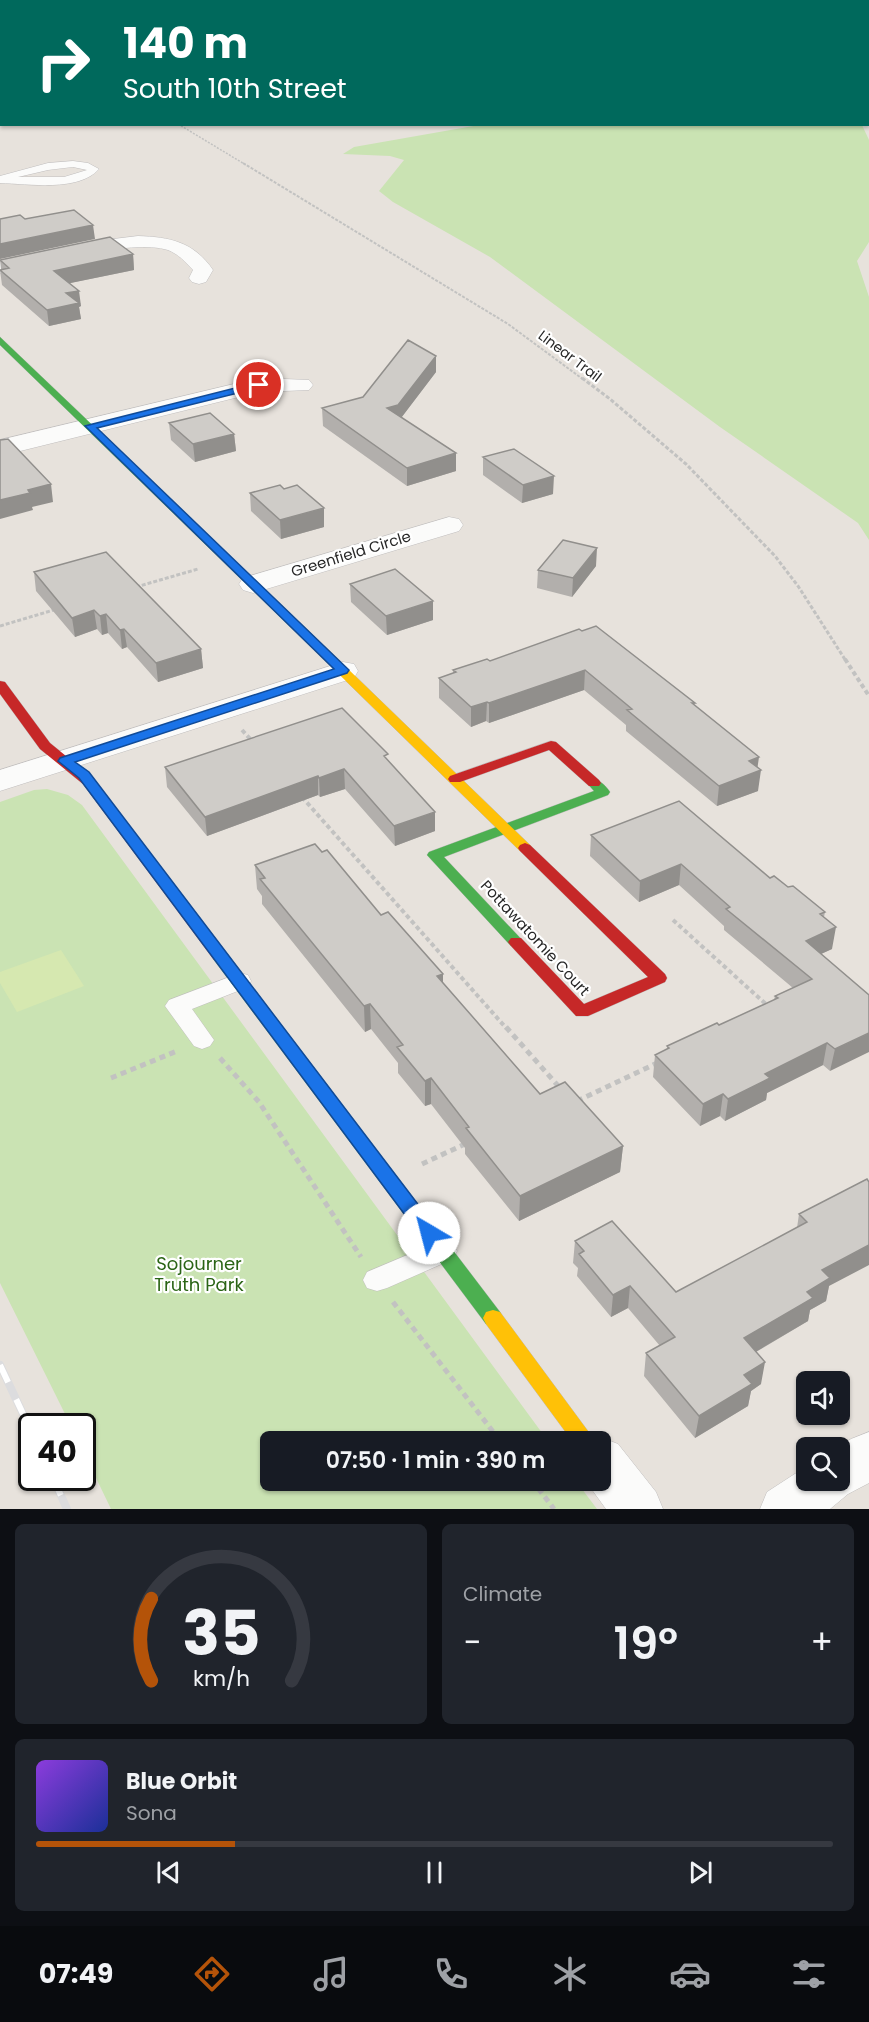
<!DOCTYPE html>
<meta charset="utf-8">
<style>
body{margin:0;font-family:Poppins,sans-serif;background:#20242c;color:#f1f3f6;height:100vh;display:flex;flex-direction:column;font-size:22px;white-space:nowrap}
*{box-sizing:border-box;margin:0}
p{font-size:20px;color:#9ea1a6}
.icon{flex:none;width:33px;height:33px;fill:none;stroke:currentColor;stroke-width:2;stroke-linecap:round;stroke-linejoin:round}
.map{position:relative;height:1509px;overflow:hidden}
.drawer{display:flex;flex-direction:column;gap:15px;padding:15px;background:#0d0f14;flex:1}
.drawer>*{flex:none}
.banner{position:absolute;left:0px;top:0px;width:870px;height:126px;box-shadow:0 2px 4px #0004;background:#00695c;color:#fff;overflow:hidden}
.fabs{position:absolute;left:796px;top:1371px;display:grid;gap:12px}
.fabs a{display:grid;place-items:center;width:54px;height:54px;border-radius:9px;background:#171b24;box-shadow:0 2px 4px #0004;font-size:30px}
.speed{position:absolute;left:18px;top:1413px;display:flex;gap:12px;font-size:30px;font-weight:700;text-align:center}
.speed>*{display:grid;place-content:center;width:78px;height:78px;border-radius:50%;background:#171b24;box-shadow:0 2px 4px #0004;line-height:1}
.speed .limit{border:3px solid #111;border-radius:9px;background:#fff;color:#111}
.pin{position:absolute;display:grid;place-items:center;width:51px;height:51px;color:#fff;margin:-26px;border:3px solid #fff;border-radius:50%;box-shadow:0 2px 6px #0007}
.me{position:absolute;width:66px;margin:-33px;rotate:323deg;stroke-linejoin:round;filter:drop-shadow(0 0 4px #0008)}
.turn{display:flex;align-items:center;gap:21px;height:126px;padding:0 24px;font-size:27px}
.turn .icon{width:78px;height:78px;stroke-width:2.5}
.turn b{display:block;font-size:42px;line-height:51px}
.big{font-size:45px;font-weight:600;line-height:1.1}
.drawer .card{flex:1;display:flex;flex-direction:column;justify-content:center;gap:9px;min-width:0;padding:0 21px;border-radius:9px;background:#20242c}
.drawer .dial{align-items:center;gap:0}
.dial svg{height:156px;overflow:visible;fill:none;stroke:#363941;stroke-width:7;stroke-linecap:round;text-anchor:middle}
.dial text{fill:#f1f3f6;stroke:none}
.song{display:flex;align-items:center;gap:18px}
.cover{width:72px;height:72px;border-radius:9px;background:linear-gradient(135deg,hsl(270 70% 55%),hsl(230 70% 35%))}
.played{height:6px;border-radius:3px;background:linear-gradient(90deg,#b45309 25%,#363941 25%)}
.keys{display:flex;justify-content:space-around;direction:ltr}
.heat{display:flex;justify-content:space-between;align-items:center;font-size:33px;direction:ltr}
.drawer .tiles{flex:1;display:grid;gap:15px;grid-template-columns:1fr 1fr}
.card:last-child{grid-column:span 2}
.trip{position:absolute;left:260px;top:1431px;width:351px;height:60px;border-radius:9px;background:#171b24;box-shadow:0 2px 4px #0004;font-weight:600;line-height:60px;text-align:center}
.tabs{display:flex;height:96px;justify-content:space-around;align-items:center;background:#090b0e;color:#9ea1a6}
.tabs .icon{width:42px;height:42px}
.tabs .active{color:#b45309}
.tabs b{font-size:27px;color:#f1f3f6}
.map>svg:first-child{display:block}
</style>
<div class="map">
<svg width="869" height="1509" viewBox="0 0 869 1509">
<rect width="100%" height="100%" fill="#e7e2dc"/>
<path fill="#cae3b3" d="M479,125h383l7,15v102l-12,19 12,36v243l-11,-17 -138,-96 -230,-170 -97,-55 -14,-11 25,-31 -14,-4 -47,-2 11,-7z
M47,789l21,6 14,10 466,636 -278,1v38l306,1 21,28h-486l-28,-58 -1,-25h-11l-71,-143v-481l34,-12z"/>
<path fill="#d6e8b0" d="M61,950l23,36 -67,26 -17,-29v-11z"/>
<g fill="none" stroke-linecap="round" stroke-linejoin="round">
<defs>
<path id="lane" d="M73,161l15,2 11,6c-20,23 -71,15 -99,14v-7l48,-13zM73,167l14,3 -23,7h-46l30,-7z
M240,973l8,2 3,6 -3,6 -56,22 22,31 -4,6 -8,3 -8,-3 -29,-40 4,-6z
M443,1240l10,3 4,8 -4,8 -66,29 -10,3 -10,-3 -4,-8 4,-8z"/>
<path id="street" d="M138,236c32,1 56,6 75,34l-7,12 -7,2 -7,-2 -3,-4 4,-8c-7,-8 -15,-16 -25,-20 -37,-12 -128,15 -168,23v-12l89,-19z
M259,378l50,2 4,5 -4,5 -50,2 -259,64v-16z
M449,517l10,2 4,6 -4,6 -206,62 -10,-3 -4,-6 4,-6z
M343,662l11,2 4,7 -4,7 -354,113v-21z
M869,1432v51l-21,11 -18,15h-70l7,-17 40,-26v14h33v-32h-3l14,-9z
M600,1437l18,7 38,48 7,17h-57l-21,-29h15v-38h-13z"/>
<path id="fast" d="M0,337l317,302 2,3 -2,3h-8l-309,-300z
M594,779c7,2 12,7 16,13l-2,3 -164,62 80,85 -3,4h-10l-84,-91 2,-3 165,-61 -7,-8z
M220,951l6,1 274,360 3,6 -3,6 -7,2 -7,-2 -272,-364 -2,-4 2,-4z"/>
<path id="slow" d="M313,638l4,1 213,206 2,3 -2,3h-10l-211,-206 -2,-3 2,-3z
M493,1310l7,2 96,130h-23l-87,-118 -3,-6 3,-6z"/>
<path id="jam" d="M0,681l5,1 45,61 43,35 133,174 2,4 -2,4h-12l-131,-176 -43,-35 -40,-55z
M551,741l5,1 43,38 2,3 -2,3h-10l-40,-36 -89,32h-10l-2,-3 2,-3z
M525,843l5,2 135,129 2,4 -2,4 -77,34h-12l-65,-70 -3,-4 3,-4h10l63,66 64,-27 -128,-126 -2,-3 2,-3z"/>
</defs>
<use href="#lane" stroke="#c0bebe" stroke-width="1"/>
<use href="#street" stroke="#c0bebe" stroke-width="1"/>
<use href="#fast" stroke="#c0bebe" stroke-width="1"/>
<use href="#slow" stroke="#c0bebe" stroke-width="1"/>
<use href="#jam" stroke="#c0bebe" stroke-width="1"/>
<path stroke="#c2c2c1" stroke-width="1.5" stroke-dasharray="2 1.5" stroke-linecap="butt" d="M178,124l68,41"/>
<path stroke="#c2c2c1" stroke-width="2" stroke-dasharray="3 1.5" stroke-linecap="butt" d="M243,163l265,161 76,56"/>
<path stroke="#c2c2c1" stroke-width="3" stroke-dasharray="4 2" stroke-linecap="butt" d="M582,378l28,21 76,65 89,92 23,30 48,75
M136,587l62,-18
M0,626l57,-17"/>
<path stroke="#c2c2c1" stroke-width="4" stroke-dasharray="4.5 3" stroke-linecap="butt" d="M845,659l24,37
M242,730l11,12
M302,797l205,232
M673,920l95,86"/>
<path stroke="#c2c2c1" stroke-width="5" stroke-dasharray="6 4.5" stroke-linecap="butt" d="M506,1027l54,61
M220,1058l39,44 102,155
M111,1078l66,-27
M577,1101l80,-38
M422,1164l45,-21
M393,1302l108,140
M532,1480l22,29"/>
<use href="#lane" fill="#fbfbfa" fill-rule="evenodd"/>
<use href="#street" fill="#fbfbfa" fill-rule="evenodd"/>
<use href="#fast" fill="#4caf50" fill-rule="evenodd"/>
<use href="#slow" fill="#ffc107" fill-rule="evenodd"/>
<use href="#jam" fill="#c62828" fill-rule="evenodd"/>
<defs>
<path id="rail" d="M0,1365l32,68
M53,1478l14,31"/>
</defs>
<use href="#rail" stroke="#dcdcde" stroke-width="8"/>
<use href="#rail" stroke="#fff" stroke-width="6" stroke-dasharray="19" stroke-linecap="butt"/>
</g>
<path fill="#b2afac" d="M133,254l1,16 -64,13 11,23 -2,1 2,12 -32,7 -47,-41 -2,-15h1l-1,-10z
M436,356v16l-35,46 55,35v18l-49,15 -84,-60 -1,-18 41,-11z
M169,423l65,11 2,17 -41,11 -24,-22z
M483,457l70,37 -31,9 -39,-28z
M284,489l40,38 -43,12 -30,-28 -1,-18z
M596,566l-24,31 -35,-9 1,-18z
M34,572l167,77 2,19 -45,14 -31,-35 -5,2 -14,-16 -6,2 -5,-6 -22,8 -39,-46z
M350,584l83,36 -46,15 -36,-33z
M579,629l116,74 -1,2 64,63v23l-41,15 -91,-75v-6l-42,-35 -95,33 -3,-2 -15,6 -32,-29v-20l14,-5v-3l37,-9z
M388,760l47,71 -40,15 -50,-57 -25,8 -2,-2 -111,41 -40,-49 -2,-20z
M591,835l179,43 18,9 37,25 -1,5 8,32 -11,5 48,41 -39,76 -7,-6 -56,28 -1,7 -41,21 -5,-5 -20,10 -47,-49 2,-22 12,-6v-3l52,-21 55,-25 1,-4 18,-8 -69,-58v-4l-45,-41 -40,17 -49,-46z
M322,852l59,63 62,59v9l97,111 83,52 -3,26 -101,49 -54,-67v-6l-34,-44 -6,2 -27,-33v-10l-27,-34 -6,3 -103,-128v-8l-5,-7 -2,-24z
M867,1179l-38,107 -3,15 -16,9 -2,11 -52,31 5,32 -10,7 -3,15 -53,32 -51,-62 2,-23 14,-7 -32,-38 -17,9 -34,-41 1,-8 -5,-5 2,-22 101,51 121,-64 2,-14z"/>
<path fill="#918f8c" d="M0,99h2v11h-2z
M93,225l2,14 -95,20v-15z
M133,254l1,16 -78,16 -2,-15z
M79,291l2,15 -2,1 2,12 -32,7 -2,-16 19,-17z
M436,356v16l-38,50 -11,-14z
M234,434l2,17 -41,11 -2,-18z
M456,453v18l-49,15v-18z
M554,476l-1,18 -31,9 1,-18z
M51,484l2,18 -21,5 1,3 -33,9v-19l28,-10z
M324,508v19l-43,12 -1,-19z
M597,548l-1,18 -24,31 1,-19z
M433,601v19l-46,15 -1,-19z
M94,610l3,19 -22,8 -3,-19z
M106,614l2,19 -6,2 -2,-19z
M124,629l3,18 -5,2 -2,-19z
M201,649l2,19 -45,14 -2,-19z
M585,670l-1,20 -95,33v-20z
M487,702l-1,19 -15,6v-20z
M759,757l-2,14 4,-1 -3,21 -41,15 2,-20 30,-25z
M344,769l1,20 -25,8 -1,-19z
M318,776v19l-111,41 -2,-19z
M435,812v19l-40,15 -1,-20z
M681,864l-2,21 -40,17 1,-21z
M836,927l-4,22 -29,13 3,-21z
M443,974v25l-6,-23z
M370,1004l1,25 -6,3 -1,-26z
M869,1033v19l-39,19 5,-22z
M827,1043l-4,22 -56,28 -1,7 -41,21 3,-22 37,-25z
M431,1078v26l-6,2v-25z
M723,1094l-3,22 -20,10 3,-22z
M623,1146l-3,26 -101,49 1,-25z
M869,1245v20l-40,21 -3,15 -16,9 -2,11 -68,40 4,-23 63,-46 15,-22z
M630,1286l-2,22 -17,9 2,-22z
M765,1362l-4,22 -10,7 -3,15 -53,32 4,-22 45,-41z"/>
<path fill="#cfccc8" stroke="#918f8c" stroke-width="1.5" d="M0,83l2,1v15h-2z
M74,210l19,15 -93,19v-25l20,-4 5,4z
M110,237l23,17 -79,17 25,20 -13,2 13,10 -32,7 -47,-40 9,-2 -9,-8z
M408,340l28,16 -38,49 -11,3 69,45 -49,15 -85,-60 41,-11z
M210,413l24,21 -41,10 -24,-21z
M8,439l43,45 -23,6 2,3 -30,7v-60z
M514,449l40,27 -31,9 -40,-28z
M280,485l4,4 13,-4 27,23 -44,12 -30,-27z
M563,540l34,8 -24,30 -35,-8z
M106,552l95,97 -45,14 -32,-34 -4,1 -14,-16 -6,2 -6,-6 -22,8 -38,-46z
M395,569l38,32 -47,15 -36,-32z
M596,626l99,77h-3l67,54 -10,4 12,9 -42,16 -92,-76 5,-1 -47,-39 -96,33 -2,-1 -16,5 -32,-29 17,-6 -3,-2 34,-11 3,2 89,-32 3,2z
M342,708l46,46 -4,2 51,56 -41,14 -50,-57 -25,9 -1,-2 -113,41 -40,-50z
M679,801l91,77 4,-2 14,11 5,-1 32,26 -5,2 16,13 -30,14 63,54v38l-34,16 -8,-6 -62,31 5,4 -42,21 -5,-5 -20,10 -48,-49 14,-7 -2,-2 50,-23 2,2 59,-27 -3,-2 37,-17 -86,-70 4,-2 -49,-43 -41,17 -49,-46z
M315,844l7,8 5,-2 54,65 7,-3 55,62 -6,2 103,118 25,-12 58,64 -103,50 -54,-68 3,-1 -38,-49 -6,3 -28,-34 6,-2 -33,-41 -6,2 -104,-127 5,-1 -10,-13z
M867,1179l2,3v63l-47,25 8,8 -23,14 6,6 -69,40 21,24 -21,13 8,9 -53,32 -53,-63 29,-16 -45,-51 -17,9 -34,-41 5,-3 -9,-10 37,-20 64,71 131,-70 -8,-8z"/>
<path fill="#1a73e8" stroke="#114b97" stroke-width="1.5" d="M259,382l3,1v4l-165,41 252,242 -2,3 -272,89 14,10 347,456 3,5 -3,6 -7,2 -6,-2 -344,-461 -21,-17 2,-3 274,-89 -249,-243z"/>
<g text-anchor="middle" stroke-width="4.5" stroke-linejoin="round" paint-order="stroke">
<g font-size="14" fill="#272727" stroke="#fff">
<text transform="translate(570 356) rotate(37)" y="5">Linear Trail</text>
</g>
<g font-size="15" fill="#272727" stroke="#fff">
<text transform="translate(351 554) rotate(-17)" y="5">Greenfield Circle</text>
<text transform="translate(535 938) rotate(47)" y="5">Pottawatomie Court</text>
</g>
<g font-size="18" fill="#2b6516" stroke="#fff">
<text x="199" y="1270">Sojourner<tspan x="199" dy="21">Truth Park</tspan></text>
</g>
</g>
</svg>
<div class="fabs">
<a><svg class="icon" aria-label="sound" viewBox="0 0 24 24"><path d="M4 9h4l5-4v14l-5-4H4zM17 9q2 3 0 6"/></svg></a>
<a><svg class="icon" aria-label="search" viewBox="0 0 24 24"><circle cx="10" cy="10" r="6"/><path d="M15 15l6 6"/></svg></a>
</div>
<div class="speed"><div class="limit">40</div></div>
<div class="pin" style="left:259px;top:385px;background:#d93025"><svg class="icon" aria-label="arrive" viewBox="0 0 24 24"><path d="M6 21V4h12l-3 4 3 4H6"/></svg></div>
<svg class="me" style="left:429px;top:1233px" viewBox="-20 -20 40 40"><circle r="19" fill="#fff"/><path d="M0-13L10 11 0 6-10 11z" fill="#1a73e8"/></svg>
<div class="trip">07:50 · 1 min · 390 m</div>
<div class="banner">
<div class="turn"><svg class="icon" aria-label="right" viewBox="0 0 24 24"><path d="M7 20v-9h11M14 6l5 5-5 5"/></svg><div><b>140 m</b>South 10th Street</div></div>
</div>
</div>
<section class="drawer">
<div class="tiles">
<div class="card dial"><svg viewBox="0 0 100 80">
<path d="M14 69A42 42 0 1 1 86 69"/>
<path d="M14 69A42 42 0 0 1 14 27" stroke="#b45309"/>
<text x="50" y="56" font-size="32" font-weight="700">35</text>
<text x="50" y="72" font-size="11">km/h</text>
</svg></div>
<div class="card"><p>Climate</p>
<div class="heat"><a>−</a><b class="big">19°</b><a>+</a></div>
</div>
<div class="card">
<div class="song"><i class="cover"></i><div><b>Blue Orbit</b><p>Sona</p></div></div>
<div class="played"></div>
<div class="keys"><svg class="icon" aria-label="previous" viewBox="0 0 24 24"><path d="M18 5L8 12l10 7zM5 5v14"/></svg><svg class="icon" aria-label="pause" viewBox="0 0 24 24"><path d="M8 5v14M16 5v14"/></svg><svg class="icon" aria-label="next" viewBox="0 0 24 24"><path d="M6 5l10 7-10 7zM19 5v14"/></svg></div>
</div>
</div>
</section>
<nav class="tabs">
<b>07:49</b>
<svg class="icon active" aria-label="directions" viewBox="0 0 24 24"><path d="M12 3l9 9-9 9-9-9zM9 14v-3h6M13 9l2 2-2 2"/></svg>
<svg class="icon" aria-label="music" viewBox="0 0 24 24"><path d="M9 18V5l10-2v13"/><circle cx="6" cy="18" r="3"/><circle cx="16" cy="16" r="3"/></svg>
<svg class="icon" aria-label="phone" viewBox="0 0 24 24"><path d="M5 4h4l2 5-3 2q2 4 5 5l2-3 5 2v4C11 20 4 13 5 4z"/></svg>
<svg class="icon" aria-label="climate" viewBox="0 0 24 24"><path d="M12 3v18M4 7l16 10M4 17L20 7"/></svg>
<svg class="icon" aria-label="car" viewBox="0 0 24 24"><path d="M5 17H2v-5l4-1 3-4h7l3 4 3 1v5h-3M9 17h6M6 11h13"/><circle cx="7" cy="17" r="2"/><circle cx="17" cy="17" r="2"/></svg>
<svg class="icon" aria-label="filters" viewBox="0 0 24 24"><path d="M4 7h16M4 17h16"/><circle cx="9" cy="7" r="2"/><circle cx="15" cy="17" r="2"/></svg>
</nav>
